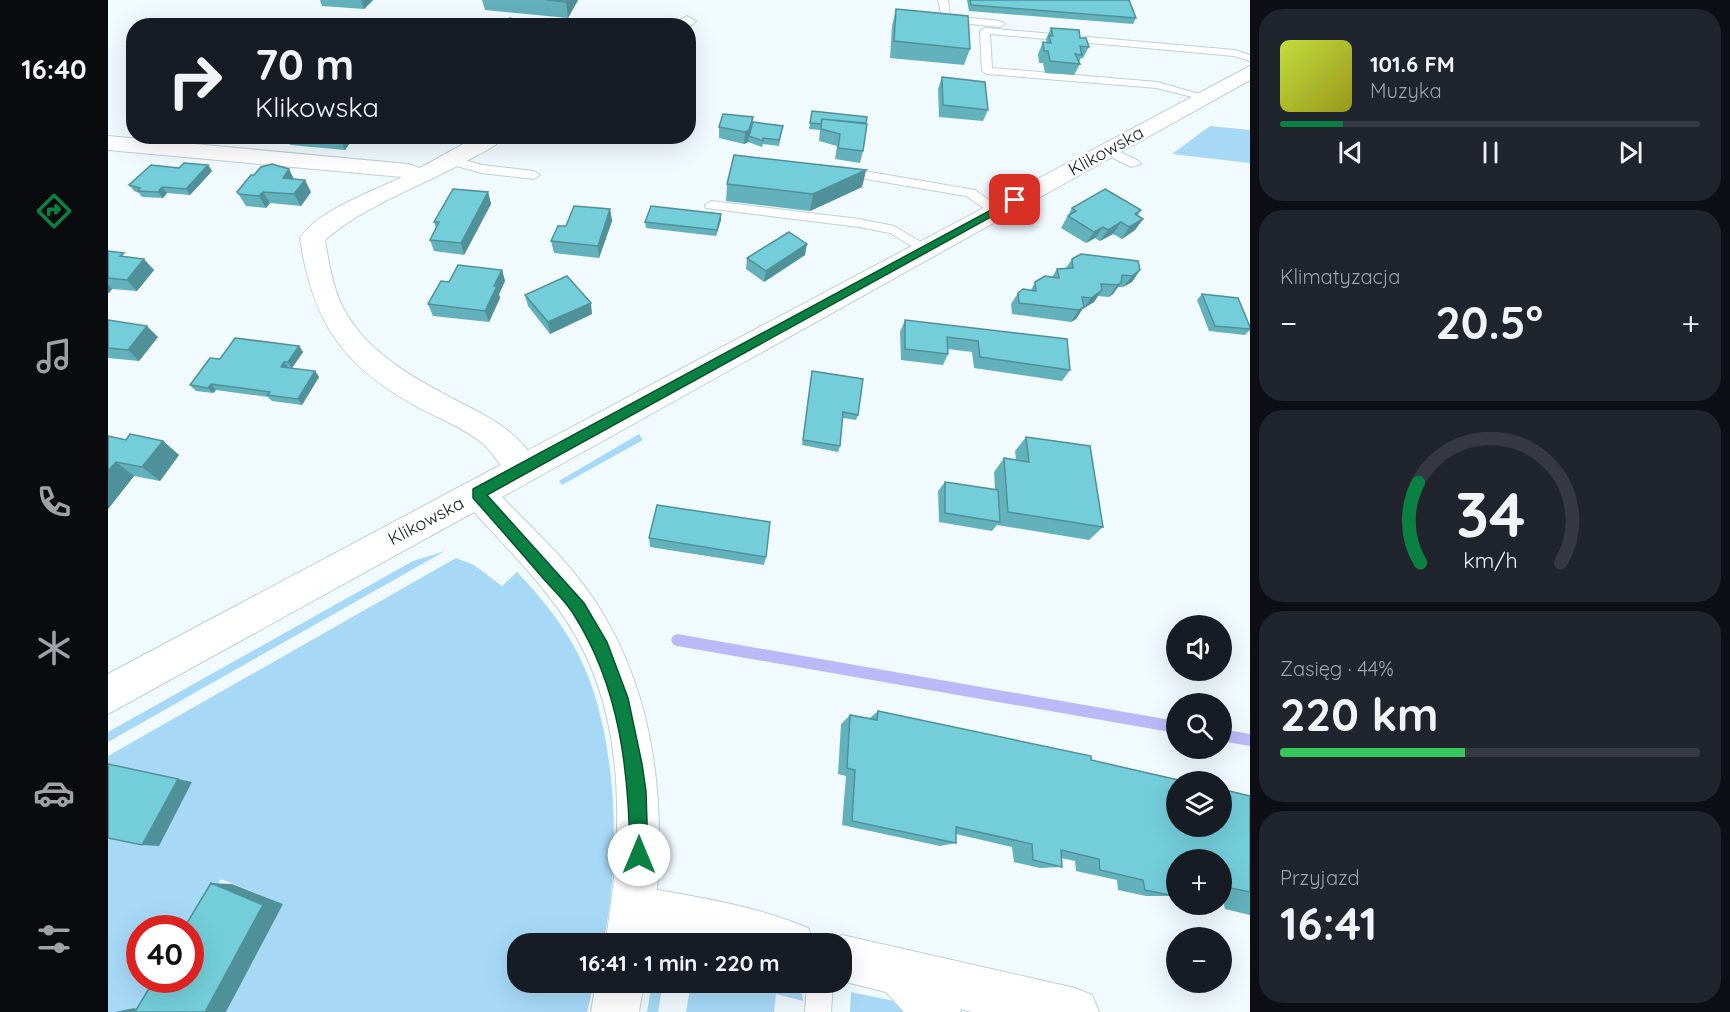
<!DOCTYPE html>
<html lang="pl">
<meta charset="utf-8">
<style>
body{margin:0;font-family:Quicksand,sans-serif;background:#20242c;color:#f1f3f6;height:100vh;display:flex;flex-direction:column;font-size:22px;white-space:nowrap}
*{box-sizing:border-box;margin:0}
p{font-size:20px;color:#9ea1a6}
.icon{flex:none;width:33px;height:33px;fill:none;stroke:currentColor;stroke-width:2;stroke-linecap:round;stroke-linejoin:round}
.map{position:relative;flex:1;overflow:hidden}
.side{display:flex;flex-direction:column;gap:9px;padding:9px;background:#0d0f14;width:480px}
.side>*{flex:none}
.banner{position:absolute;left:18px;top:18px;width:570px;height:126px;border-radius:24px;box-shadow:0 6px 24px #0002;background:#171b24;color:#f1f3f6;overflow:hidden}
.controls{position:absolute;left:1058px;top:615px;display:grid;gap:12px}
.controls a{display:grid;place-items:center;width:66px;height:66px;border-radius:50%;background:#171b24;box-shadow:0 6px 24px #0002;font-size:30px}
.speed{position:absolute;left:18px;top:915px;display:flex;gap:12px;font-size:30px;font-weight:700;text-align:center}
.speed>*{display:grid;place-content:center;width:78px;height:78px;border-radius:50%;background:#171b24;box-shadow:0 6px 24px #0002;line-height:1}
.speed .limit{border:9px solid #d22;background:#fff;color:#111}
.pin{position:absolute;display:grid;place-items:center;width:51px;height:51px;color:#fff;margin:-26px;border-radius:12px;box-shadow:0 3px 9px #0006}
.me{position:absolute;width:66px;margin:-33px;rotate:0deg;stroke-linejoin:round;filter:drop-shadow(0 0 4px #0008)}
.turn{display:flex;align-items:center;gap:21px;height:126px;padding:0 30px;font-size:27px}
.turn .icon{width:78px;height:78px;stroke-width:2.5}
.turn b{display:block;font-size:42px;line-height:51px}
.big{font-size:45px;font-weight:700;line-height:1.1}
.side .card{flex:1;display:flex;flex-direction:column;justify-content:center;gap:9px;min-width:0;padding:0 21px;border-radius:24px;background:#20242c}
.side .dial{align-items:center;gap:0}
.dial svg{height:156px;overflow:visible;fill:none;stroke:#363941;stroke-width:7;stroke-linecap:round;text-anchor:middle}
.dial text{fill:#f1f3f6;stroke:none}
.song{display:flex;align-items:center;gap:18px}
.cover{width:72px;height:72px;border-radius:9px;background:linear-gradient(135deg,hsl(70 70% 55%),hsl(60 70% 35%))}
.played{height:6px;border-radius:3px;background:linear-gradient(90deg,#0b8043 15%,#363941 15%)}
.keys{display:flex;justify-content:space-around;direction:ltr}
.heat{display:flex;justify-content:space-between;align-items:center;font-size:33px;direction:ltr}
.charge{height:9px;border-radius:4px;background:linear-gradient(90deg,#34c759 44%,#363941 0)}
.trip{position:absolute;left:399px;top:933px;width:345px;height:60px;border-radius:24px;background:#171b24;box-shadow:0 6px 24px #0002;font-weight:700;line-height:60px;text-align:center}
main{display:flex;flex:1;min-height:0}
.menu{display:flex;flex-direction:column;width:108px;justify-content:space-around;align-items:center;background:#090b0e;color:#9ea1a6}
.menu .icon{width:42px;height:42px}
.menu .selected{color:#0b8043}
.menu b{font-size:27px;color:#f1f3f6}
.map>svg:first-child{display:block}
</style>
<main>
<nav class="menu">
<b>16:40</b>
<svg class="icon selected" aria-label="directions" viewBox="0 0 24 24"><path d="M12 3l9 9-9 9-9-9zM9 14v-3h6M13 9l2 2-2 2"/></svg>
<svg class="icon" aria-label="music" viewBox="0 0 24 24"><path d="M9 18V5l10-2v13"/><circle cx="6" cy="18" r="3"/><circle cx="16" cy="16" r="3"/></svg>
<svg class="icon" aria-label="phone" viewBox="0 0 24 24"><path d="M5 4h4l2 5-3 2q2 4 5 5l2-3 5 2v4C11 20 4 13 5 4z"/></svg>
<svg class="icon" aria-label="climate" viewBox="0 0 24 24"><path d="M12 3v18M4 7l16 10M4 17L20 7"/></svg>
<svg class="icon" aria-label="car" viewBox="0 0 24 24"><path d="M5 17H2v-5l4-1 3-4h7l3 4 3 1v5h-3M9 17h6M6 11h13"/><circle cx="7" cy="17" r="2"/><circle cx="17" cy="17" r="2"/></svg>
<svg class="icon" aria-label="filters" viewBox="0 0 24 24"><path d="M4 7h16M4 17h16"/><circle cx="9" cy="7" r="2"/><circle cx="15" cy="17" r="2"/></svg>
</nav>
<div class="map">
<svg width="1142" height="1012" viewBox="0 0 1142 1012">
<rect width="100%" height="100%" fill="#f1faff"/>
<path fill="#a7d9f7" d="M1102,126l40,4v33l-78,-9z
M531,434l4,6 -81,45 -3,-4z
M337,551l-337,191v-10l305,-171z
M348,558l18,7 28,21 15,-14c24,25 44,50 60,80 41,77 45,208 26,291l-85,1v38l76,1 -7,29h-361l56,-108 -61,-25 -30,52 -1,-3h-50v52h22l-19,32 -9,-4 -3,4h-23v-256z
M544,983h11l-5,29h-11z
M583,983h109l3,18 -27,-7 -2,18h-88z
M743,992l48,10 10,10h-59z"/>
<g fill="none" stroke-linecap="round" stroke-linejoin="round">
<path fill="#bdb8f7" fill-rule="evenodd" d="M569,634l499,87v12l-499,-87 -4,-2 -2,-4 2,-4z
M1113,729l29,5v12l-29,-5z"/>
<defs>
<path id="service" d="M830,0h10l2,16 50,5 5,3 -5,3 -57,-6z
M877,28l250,22 15,5v6l-16,-5 -244,-22 2,34 165,14 53,15 -6,3 -47,-12 -170,-14 -5,-3 -2,-40z
M999,146l32,15 2,3 -10,3 -28,-14 -2,-3z
M346,157l28,8 52,6 6,4 -6,4 -53,-6 -31,-9 -2,-3z
M733,167l134,23 28,20 -2,3h-10l-25,-17 -129,-22v-6z
M603,201l148,18 35,7 39,23 -2,3h-10l-31,-19 -31,-6 -153,-19 -1,-3z
M699,982h26l-2,30h-26z"/>
<path id="minor" d="M579,16l9,5 -8,7v-2h-18z
M0,136l300,28 12,4 58,-32h26c-7,11 -23,17 -34,23 -47,27 -104,45 -145,81 4,25 9,54 22,75 27,44 76,68 120,91 30,15 56,31 72,62l-5,9c-27,10 -34,-19 -52,-34 -19,-16 -47,-26 -68,-38 -73,-41 -102,-85 -114,-167 18,-28 72,-46 102,-61l-294,-27z
M527,886c57,10 119,19 173,42l7,16c-65,0 -135,6 -196,-19l-7,-16 7,-16z
M734,935l233,53 17,7 7,17h-127l-12,-3 1,3h-57l-18,-20 -44,-11v-37h-17z"/>
<path id="tertiary" d="M1142,66v14l-748,417c31,32 66,64 91,101 69,103 75,227 58,346h-46c18,-107 24,-229 -39,-324 -26,-39 -60,-73 -92,-108l-366,202v-40z
M488,982h48l-5,30h-48z"/>
</defs>
<use href="#service" stroke="#c1cfd7" stroke-width="2"/>
<use href="#minor" stroke="#c1cfd7" stroke-width="2"/>
<use href="#tertiary" stroke="#c1cfd7" stroke-width="2"/>
<use href="#service" fill="#fff" fill-rule="evenodd"/>
<use href="#minor" fill="#fff" fill-rule="evenodd"/>
<use href="#tertiary" fill="#fff" fill-rule="evenodd"/>
</g>
<path fill="#63b1bb" d="M212,0h53l-9,9 -42,-3z
M374,0h96l-10,18 -83,-8z
M859,0h162l7,18 -3,6 -164,-13z
M788,9l74,40 -6,16 -74,-7 2,-32z
M943,28l29,10 9,9 -6,11h-2l-2,4 1,2 -6,11 -29,-2 -2,-10h-4l-1,-9 5,-12 4,1 -1,-4z
M834,77l46,33 -5,11 -44,-4 -1,-28z
M704,111l51,40 -3,12 -25,-4 2,-13 -18,-5 1,-11 -11,-1z
M645,123l30,3 -4,20 -16,-2 -1,3 -14,-5 -4,2 -25,-6v-11z
M95,136h40l-4,5z
M177,136h70l-10,14 -55,-5z
M100,165l4,6 -22,24 -23,-2 -4,5 -21,-1 -3,-4 -5,-2 -5,-6 50,-17z
M758,170l-4,17 -52,24 -84,-10 1,-17z
M186,179l17,13 -10,14 -31,-3 -4,5 -20,-2 -9,-14z
M380,192l3,12 -27,51 -30,-4 -4,-11 6,-12 -2,-6z
M964,208l69,2 -3,5 5,4 -8,11 -13,9 -9,-5 -13,7 -5,-3 -9,5 -25,-15z
M502,209l2,12 -13,37 -45,-5 -3,-12 15,-15z
M613,220l-5,16 -70,-8 -1,-6z
M0,251l19,6 27,13 -17,21 -25,-2 -3,4h-1z
M697,255l-41,27 -18,-13 1,-11z
M964,259l68,11 -8,12 -9,5h-5l-5,7 -4,3 -11,-1 -4,6 -12,7 -6,10 -5,3 -59,-8 -1,-10 7,-11 13,-3 4,-8 17,-5 5,-8 9,-1z
M394,270l3,11 -6,13 1,4 -11,24 -56,-6 -5,-12 21,-22z
M1094,294l48,33v3l-5,5 -36,-4 -12,-31z
M417,295l67,19 -42,20 -22,-28z
M0,320l50,17 -19,24 -31,-3z
M797,320l162,19 3,31 -8,11 -88,-13 -2,-16 -24,-3v5l-5,11 -42,-5 -1,-28z
M191,346l4,6 -11,16h-4l27,3 4,6 -17,28 -30,-4 -4,-4 -52,-7 -3,3 -17,-2 -6,-6 30,-26z
M704,371l46,44 -2,5 -13,-2 -3,28 -2,6 -36,-7z
M0,436l18,4 37,1 16,14 -19,26 -26,-5 -26,33z
M918,437l77,90 -14,13 -92,-15 -5,6 -53,-9 -1,-31 7,-9 50,8 -1,-18 10,-14 12,2 -1,-9z
M541,538l117,19 -2,8 -114,-18z
M770,711l372,85v119l-25,-6 -4,-16v-33h-45v33l-2,-1v4h-28l-28,-6 -1,-10 -41,-9 -1,-10 -14,-3 1,9 -22,1 -26,-6 -2,-15 -56,-13v9l-16,3 -98,-21 4,-49 -8,-2 3,-50 9,-9 20,3z"/>
<path fill="#509099" d="M253,0h12l-9,9z
M459,0h11l-10,18 -2,-16z
M645,117l-1,12 -3,7 -1,6 -4,2 1,-12z
M128,136h7l-4,5z
M231,136h16l-10,14z
M100,165l4,6 -22,24 -4,-6z
M181,169l6,12 -12,-3z
M758,170l-4,17 -52,24 3,-17z
M197,180l6,12 -10,14 -7,-12z
M54,187l5,6 -4,5 -5,-6z
M155,192l7,11 -4,5 -7,-12z
M380,192l3,12 -27,51 -3,-12z
M502,209l2,12 -13,37 -1,-12z
M613,214v6l-5,16 1,-6z
M1035,219l-8,11 -13,9 7,-12z
M1013,222l-8,12 -13,7 8,-11z
M995,227l-8,11 -9,5 8,-11z
M699,244l-2,11 -41,27 2,-11z
M36,259l10,11 -17,21 -10,-11z
M394,270l3,11 -6,13 1,4 -11,24 -4,-11 9,-25z
M1032,270l-8,12 -9,5 9,-11z
M1013,283l-8,11 -4,3 8,-12z
M0,284l4,5 -3,4 -1,-2z
M994,290l-8,12 -11,7 8,-11z
M483,303l1,11 -42,20 -2,-12z
M976,307l-8,12 -5,3 8,-12z
M39,326l11,11 -19,24 -11,-11z
M191,346l4,6 -11,16 -4,-6z
M176,362l4,5 -3,5 -4,-5z
M207,371l4,6 -17,28 -4,-6z
M103,384l5,6 -3,3 -5,-5z
M55,441l16,14 -19,26 -18,-14z
M8,462l18,14 -26,33v-38z
M70,779l14,3 -33,64 -17,-1z
M103,883l21,1 51,20 -57,108h-21z
M26,1008l9,4h-28z"/>
<path fill="#73ceda" stroke="#509099" stroke-width="1.5" d="M439,0h20l-1,2z
M862,0h159l7,18 -165,-13z
M788,9l72,7 2,33 -76,-8z
M402,18l19,7 7,-4 12,5h-53z
M347,23l6,3h-10z
M943,28l28,2 1,8h6l3,9 -9,-1 2,9 -7,-1 5,10 -30,-3 -2,-10h-4l-1,-9 8,1 -2,-7h4z
M834,77l43,5 3,28 -45,-5z
M704,111l55,6 -1,6 -44,-4 -1,5 -11,-1z
M615,114l30,3 -4,13 -4,2 -26,-5z
M714,119l45,5 -4,27 -25,-3 2,-14 -19,-5z
M645,122l30,4 -4,14 -16,-2v3l-14,-5z
M626,155l132,15 -53,24 -86,-10z
M76,163l24,2 -22,24 -24,-2 -4,5 -20,-1 2,-3 -11,-3 22,-20 28,3z
M164,164l17,5 -6,9 22,2 -11,14 -31,-2 -4,4 -20,-2 -2,-2 14,-17h3l7,-8z
M345,189l35,3 -27,51 -31,-3 9,-18h-5z
M997,189l36,21 -6,4 8,5 -14,8 -8,-5 -13,8 -5,-3 -9,5 -26,-16 8,-5 -4,-3z
M466,206l36,3 -12,37 -47,-5 7,-15h8z
M543,206l70,8 -4,16 -72,-8z
M681,232l18,12 -41,27 -19,-13z
M0,251l16,2 -4,3 24,3 -17,21 -19,-2z
M973,254l57,7 2,9 -8,6 -10,-1 -1,8 -4,2 -16,-1 1,6 -11,8 -9,-1 2,10 -5,3 -60,-7 -1,-10 5,-4 13,2 -1,-9 10,-6 14,2 -2,-9 16,-1 -1,-9z
M350,265l44,5 -8,16h3l-12,25 -57,-7 13,-23 8,1z
M459,276l24,27 -43,19 -23,-27z
M1094,294l36,4 12,29v2l-35,-3z
M0,320l39,6 -19,24 -20,-2z
M797,320l162,19 3,31 -90,-13 -2,-16 -31,-4 1,17 -43,-5z
M127,338l64,8 -11,16h-4l-3,5 34,4 -17,28 -31,-4 3,-3 -59,-8 -3,4 -18,-3 20,-27 10,1z
M704,371l51,8 -5,36 -15,-3 -3,34 -37,-6z
M22,434l33,7 -21,26 -26,-5 -8,9v-35l18,4z
M918,437l64,9 13,81 -95,-15 -4,-54 25,4z
M837,482l53,8 2,32 -55,-9z
M549,505l113,17 -4,35 -117,-19z
M770,711l213,45v4l96,22h-11v44h45v-37l29,7v96l-29,-6v-26h-45v27l-3,-1 1,10 -29,-6 -2,-10 -43,-10 -1,-11 -38,-9 1,17 -29,-7 -1,-16 -76,-17v16l-104,-22 3,-51 -8,-2 3,-53 27,5z
M0,764l70,15 -36,66 -34,-7z
M103,883l52,22 -58,107h-70l19,-32h36v-52h-6z"/>
<path fill="#0b8043" stroke="#07532c" stroke-width="1.5" d="M907,197l3,1v4l-531,293 97,108 23,39 21,56 14,66 4,27 2,64 -3,7 -6,2 -7,-2 -2,-7c-1,-83 -10,-168 -56,-240 -8,-14 -22,-26 -32,-38 -23,-27 -46,-53 -69,-79v-9z"/>
<g text-anchor="middle" stroke-width="5" stroke-linejoin="round" paint-order="stroke">
<g font-size="18" fill="#171c1f" stroke="#fff">
<text transform="translate(998 151) rotate(-29)" y="6">Klikowska</text>
<text transform="translate(318 521) rotate(-28)" y="6">Klikowska</text>
</g>
</g>
</svg>
<div class="controls">
<a><svg class="icon" aria-label="sound" viewBox="0 0 24 24"><path d="M4 9h4l5-4v14l-5-4H4zM17 9q2 3 0 6"/></svg></a>
<a><svg class="icon" aria-label="search" viewBox="0 0 24 24"><circle cx="10" cy="10" r="6"/><path d="M15 15l6 6"/></svg></a>
<a><svg class="icon" aria-label="layers" viewBox="0 0 24 24"><path d="M12 4l9 5-9 5-9-5zM3 14l9 5 9-5"/></svg></a>
<a>+</a>
<a>−</a>
</div>
<div class="speed"><div class="limit">40</div></div>
<div class="pin" style="left:907px;top:200px;background:#d93025"><svg class="icon" aria-label="arrive" viewBox="0 0 24 24"><path d="M6 21V4h12l-3 4 3 4H6"/></svg></div>
<svg class="me" style="left:531px;top:855px" viewBox="-20 -20 40 40"><circle r="19" fill="#fff"/><path d="M0-13L10 11 0 6-10 11z" fill="#0b8043"/></svg>
<div class="trip">16:41 · 1 min · 220 m</div>
<div class="banner">
<div class="turn"><svg class="icon" aria-label="right" viewBox="0 0 24 24"><path d="M7 20v-9h11M14 6l5 5-5 5"/></svg><div><b>70 m</b>Klikowska</div></div>
</div>
</div>
<section class="side">
<div class="card">
<div class="song"><i class="cover"></i><div><b>101.6 FM</b><p>Muzyka</p></div></div>
<div class="played"></div>
<div class="keys"><svg class="icon" aria-label="previous" viewBox="0 0 24 24"><path d="M18 5L8 12l10 7zM5 5v14"/></svg><svg class="icon" aria-label="pause" viewBox="0 0 24 24"><path d="M8 5v14M16 5v14"/></svg><svg class="icon" aria-label="next" viewBox="0 0 24 24"><path d="M6 5l10 7-10 7zM19 5v14"/></svg></div>
</div>
<div class="card"><p>Klimatyzacja</p>
<div class="heat"><a>−</a><b class="big">20.5°</b><a>+</a></div>
</div>
<div class="card dial"><svg viewBox="0 0 100 80">
<path d="M14 69A42 42 0 1 1 86 69"/>
<path d="M14 69A42 42 0 0 1 13 28" stroke="#0b8043"/>
<text x="50" y="56" font-size="32" font-weight="700">34</text>
<text x="50" y="72" font-size="11">km/h</text>
</svg></div>
<div class="card"><p>Zasięg · 44%</p><b class="big">220 km</b><div class="charge"></div></div>
<div class="card"><p>Przyjazd</p><b class="big">16:41</b></div>
</section>
</main>
